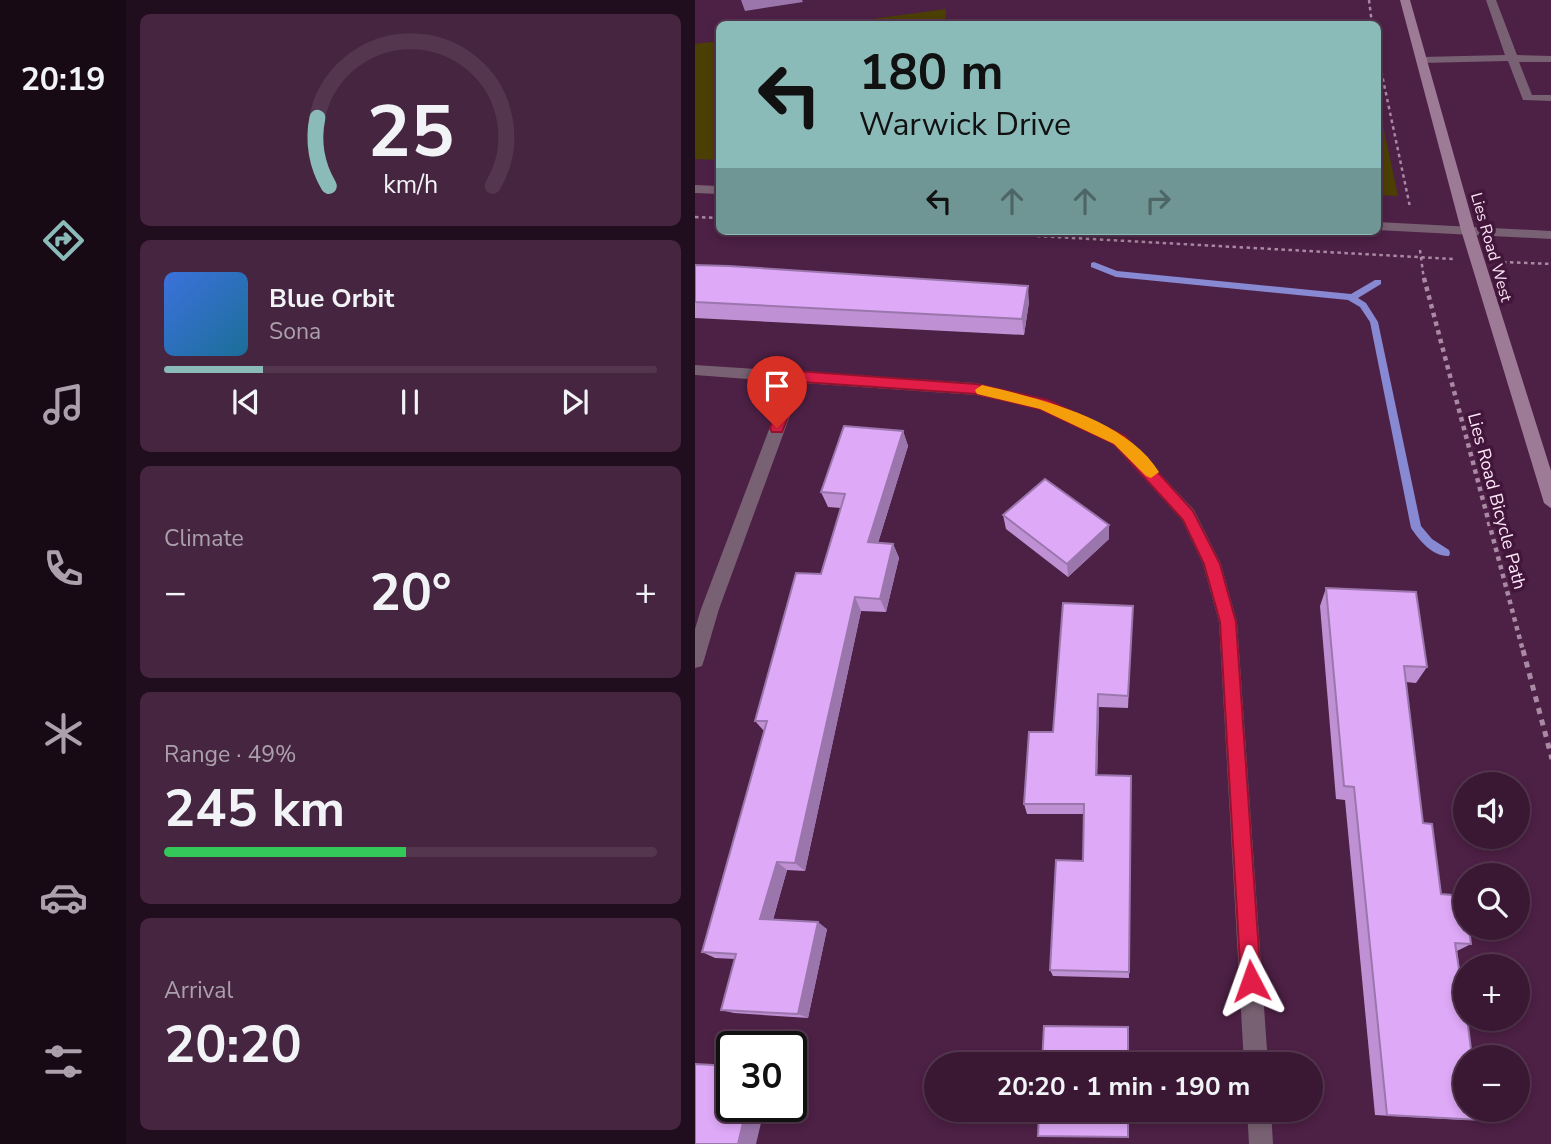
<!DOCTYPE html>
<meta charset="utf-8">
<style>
body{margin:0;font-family:"Nunito Sans",sans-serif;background:#452540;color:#f1f3f6;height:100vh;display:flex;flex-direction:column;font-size:26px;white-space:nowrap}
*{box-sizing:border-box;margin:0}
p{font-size:23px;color:#aba0ac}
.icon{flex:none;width:38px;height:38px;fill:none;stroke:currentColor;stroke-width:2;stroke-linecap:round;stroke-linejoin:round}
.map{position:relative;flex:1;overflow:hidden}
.sheet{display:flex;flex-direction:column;gap:14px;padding:14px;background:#200d1d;width:569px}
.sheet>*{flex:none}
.hud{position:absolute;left:21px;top:21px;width:665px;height:214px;border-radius:10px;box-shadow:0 4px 10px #0003,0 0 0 2px #54374f;background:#8bbbb9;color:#111;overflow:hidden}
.buttons{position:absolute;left:758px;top:772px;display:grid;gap:14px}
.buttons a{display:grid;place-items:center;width:77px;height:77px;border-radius:50%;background:#3a1834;box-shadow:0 4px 10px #0003,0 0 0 2px #54374f;font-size:35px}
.speed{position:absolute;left:21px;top:1031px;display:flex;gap:14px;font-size:35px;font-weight:700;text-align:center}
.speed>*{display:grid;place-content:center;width:91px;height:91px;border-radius:50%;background:#3a1834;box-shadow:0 4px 10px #0003,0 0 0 2px #54374f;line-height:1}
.speed .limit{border:4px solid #111;border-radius:10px;background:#fff;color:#111}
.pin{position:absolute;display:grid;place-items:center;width:60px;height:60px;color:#fff;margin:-72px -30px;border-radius:50% 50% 50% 0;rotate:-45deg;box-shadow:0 0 7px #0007}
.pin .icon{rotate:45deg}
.me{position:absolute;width:77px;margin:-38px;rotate:356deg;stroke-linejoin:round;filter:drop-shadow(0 0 5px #0008)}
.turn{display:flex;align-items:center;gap:24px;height:147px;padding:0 28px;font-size:32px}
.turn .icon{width:91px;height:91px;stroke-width:2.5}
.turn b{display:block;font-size:49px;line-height:60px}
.lanes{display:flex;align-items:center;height:66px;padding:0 28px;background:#0003;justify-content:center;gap:35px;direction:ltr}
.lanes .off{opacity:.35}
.big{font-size:52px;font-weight:700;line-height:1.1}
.sheet .widget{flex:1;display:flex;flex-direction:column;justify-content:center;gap:10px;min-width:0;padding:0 24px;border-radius:10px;background:#452540}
.sheet .dial{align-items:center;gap:0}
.dial svg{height:182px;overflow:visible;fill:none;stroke:#54374f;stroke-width:7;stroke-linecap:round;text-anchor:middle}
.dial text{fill:#f1f3f6;stroke:none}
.song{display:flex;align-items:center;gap:21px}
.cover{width:84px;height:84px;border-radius:10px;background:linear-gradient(135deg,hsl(220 70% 55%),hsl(200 70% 35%))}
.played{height:7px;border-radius:4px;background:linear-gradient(90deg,#8bbbb9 20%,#54374f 20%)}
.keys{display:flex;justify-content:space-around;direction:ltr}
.heat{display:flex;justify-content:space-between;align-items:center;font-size:38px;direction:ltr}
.charge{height:10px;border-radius:5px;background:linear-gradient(90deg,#34c759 49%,#54374f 0)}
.trip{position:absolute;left:229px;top:1052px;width:399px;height:70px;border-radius:35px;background:#3a1834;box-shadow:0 4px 10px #0003,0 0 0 2px #54374f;font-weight:700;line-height:70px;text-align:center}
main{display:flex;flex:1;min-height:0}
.dock{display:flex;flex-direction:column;width:126px;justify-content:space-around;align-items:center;background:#170a15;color:#aba0ac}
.dock .icon{width:49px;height:49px}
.dock .selected{color:#8bbbb9}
.dock b{font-size:32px;color:#f1f3f6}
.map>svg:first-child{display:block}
</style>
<main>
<nav class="dock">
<b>20:19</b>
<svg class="icon selected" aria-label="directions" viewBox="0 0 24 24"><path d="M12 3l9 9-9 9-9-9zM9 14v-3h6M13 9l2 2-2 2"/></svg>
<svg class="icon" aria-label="music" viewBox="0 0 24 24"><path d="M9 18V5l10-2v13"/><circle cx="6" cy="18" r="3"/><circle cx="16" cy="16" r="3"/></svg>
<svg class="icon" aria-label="phone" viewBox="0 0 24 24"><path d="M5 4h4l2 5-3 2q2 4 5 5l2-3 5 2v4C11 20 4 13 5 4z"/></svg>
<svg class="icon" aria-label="climate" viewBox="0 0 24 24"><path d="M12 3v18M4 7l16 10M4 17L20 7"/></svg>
<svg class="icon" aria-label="car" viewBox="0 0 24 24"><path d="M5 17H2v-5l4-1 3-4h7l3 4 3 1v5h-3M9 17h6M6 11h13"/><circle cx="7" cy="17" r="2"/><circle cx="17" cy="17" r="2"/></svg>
<svg class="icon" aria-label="filters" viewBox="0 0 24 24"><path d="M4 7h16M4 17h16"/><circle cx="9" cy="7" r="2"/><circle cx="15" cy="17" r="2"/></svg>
</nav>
<section class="sheet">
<div class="widget dial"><svg viewBox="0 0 100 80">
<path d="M14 69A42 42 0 1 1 86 69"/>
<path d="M14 69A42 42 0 0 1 9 39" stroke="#8bbbb9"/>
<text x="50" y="56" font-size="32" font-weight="700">25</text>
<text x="50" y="72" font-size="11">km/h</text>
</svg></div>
<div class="widget">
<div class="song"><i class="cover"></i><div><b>Blue Orbit</b><p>Sona</p></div></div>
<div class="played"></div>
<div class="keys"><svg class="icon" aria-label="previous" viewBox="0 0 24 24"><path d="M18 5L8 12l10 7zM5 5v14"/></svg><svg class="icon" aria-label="pause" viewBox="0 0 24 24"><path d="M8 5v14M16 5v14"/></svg><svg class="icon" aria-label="next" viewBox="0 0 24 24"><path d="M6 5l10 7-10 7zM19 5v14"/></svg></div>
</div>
<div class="widget"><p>Climate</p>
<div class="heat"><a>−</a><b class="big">20°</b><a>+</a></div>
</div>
<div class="widget"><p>Range · 49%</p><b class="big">245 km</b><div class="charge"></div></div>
<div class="widget"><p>Arrival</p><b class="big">20:20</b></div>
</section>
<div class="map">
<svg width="857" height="1144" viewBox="0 0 857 1144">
<rect width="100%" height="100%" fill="#4d2045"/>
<path fill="#4c3f03" d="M251,9l-1,15h-110z
M24,41v119l-24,-1v-115z
M682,102h1l20,94 -20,-1z"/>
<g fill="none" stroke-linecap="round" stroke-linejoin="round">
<path fill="#8789d2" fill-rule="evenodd" d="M399,262l23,9 234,23 24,-14h6v4l-23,14 8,5 12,19 43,204 11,13 17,11 1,3 -1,3c-16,1 -30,-16 -38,-28l-41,-206 -10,-15 -12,-7 -232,-23 -25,-10v-4z"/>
<path stroke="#aa89a3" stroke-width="2.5" stroke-dasharray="3.5 3.5" stroke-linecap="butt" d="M674,0l3,24
M682,51l33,156
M0,217l24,1
M251,231l507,28
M725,250l4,30
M808,262l49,2"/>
<path stroke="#aa89a3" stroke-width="4.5" stroke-dasharray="4.5 4.5" stroke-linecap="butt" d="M729,278l99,373"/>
<path stroke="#aa89a3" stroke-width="5" stroke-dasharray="6 6" stroke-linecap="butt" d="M828,650l29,109"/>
<path fill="#786172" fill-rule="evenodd" d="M791,0h10l21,55 35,1v6h-33l13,33h20v6l-29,-1 -15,-39 -86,2 -6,-3 6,-3 83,-2z"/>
<path fill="#786172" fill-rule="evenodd" d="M0,185l24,1v8l-24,-1z
M682,222l175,9v8l-175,-9z
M0,365l281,18 72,17 77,36 69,74 27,54 16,58 31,442h-24l-25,-442 -16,-58 -21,-44 -69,-76 -74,-35 -63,-14 -174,-12 -83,226 -15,51 -2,6 -7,2v-39l6,-20 86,-227 -92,-7z
M552,1110h24l2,34h-24z"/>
<path fill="#9d7a95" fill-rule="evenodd" d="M705,0h10l65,230 77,244v35l-8,-6 -83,-273z"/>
</g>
<path fill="#bf91d4" d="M0,265l334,37 -5,33 -329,-17z
M208,431l5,15 -30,97 15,1 6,14 -13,54 -25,-1 -56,260 -18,-1 -14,50 54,9 -19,89 -74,-5 -13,-3 14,-51 -20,-1 -13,-6 62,-221 -9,-10 66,-147 20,-66 -13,-1 -7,-15z
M308,515l106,10v14l-41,38 -62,-48z
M631,588l101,79 -11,16 -10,-1 17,141 18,71 30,50 -14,7 24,169h-16l-90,-5 -30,-315 -9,-1 -16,-193z
M437,621l-4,87 -29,-1 -2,68 32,197v6l-76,-2 -3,-6 33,-109 1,-47h-57l-3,-10 29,-72z"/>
<path fill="#9b76ad" d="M46,0h61l1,2 -58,9z
M333,286l1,16 -5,33 -2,-16z
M208,431l5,15 -34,110 -6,-14z
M414,525v14l-41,38 -1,-13z
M198,544l6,14 -13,54 -6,-13z
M160,597l6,14 -56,260 -10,-8z
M403,694l1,13 -2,79 -1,-11z
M82,862l10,8 -16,56 -11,-7z
M123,922l9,7 -19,89 -10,-4z
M52,1106h18l-9,38h-18z"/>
<path fill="#dea9f7" stroke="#9b76ad" stroke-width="2" d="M0,265l34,1 299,20 -6,33 -327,-17z
M149,426l59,5 -35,111 25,2 -13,55 -25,-2 -60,266 -18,-1 -17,57 58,3 -20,92 -77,-4 15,-56 -34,-2 65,-231h-12l41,-148 25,1 24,-80 -24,-2z
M350,479l64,46 -42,39 -64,-49z
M631,588l90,4 11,75 -23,-1 19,157 9,1 9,70 23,2 1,32h4l2,16 -16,-1 10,65v10h2l5,39h-7v53h15l1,10 -94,-5 -33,-328 -10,-1z
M368,603l70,3 -5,90 -30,-2 -2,81 35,1 -2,196 -79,-2 6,-110 27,1 1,-57h-60l5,-72h24z
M349,1026l84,1v37h-86z
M0,1064l37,2v40h15l-9,38h-43z
M344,1110h89v27l-90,-1z"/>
<path fill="#e11d48" stroke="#92132f" stroke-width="2" d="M102,371l179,13 72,16 77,36 68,75 27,53 16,58 25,359 -3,7 -7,3 -7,-3 -3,-7 -21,-359 -16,-58 -21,-44 -69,-76 -74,-35 -64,-15 -174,-12 -20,50h-10l-2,-4 20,-52z"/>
<path fill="#f59e0b" d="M287,385c56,13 145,34 177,87l-8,6 -5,-2 -32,-32 -74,-35 -63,-15 -2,-4z"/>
<g text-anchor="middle" stroke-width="7" stroke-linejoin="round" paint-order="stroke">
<g font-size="16" fill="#fde6f7" stroke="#42163a">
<text transform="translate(797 247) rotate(74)" y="6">Lies Road West</text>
</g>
<g font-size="18" fill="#fde6f7" stroke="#42163a">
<text transform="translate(802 501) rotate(75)" y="6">Lies Road Bicycle Path</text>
</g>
</g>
</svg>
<div class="buttons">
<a><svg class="icon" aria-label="sound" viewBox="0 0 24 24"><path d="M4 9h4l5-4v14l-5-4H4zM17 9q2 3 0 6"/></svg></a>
<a><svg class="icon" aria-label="search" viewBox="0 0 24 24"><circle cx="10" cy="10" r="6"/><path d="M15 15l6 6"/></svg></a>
<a>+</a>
<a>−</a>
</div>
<div class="speed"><div class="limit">30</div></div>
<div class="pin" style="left:82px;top:428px;background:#d93025"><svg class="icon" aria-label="arrive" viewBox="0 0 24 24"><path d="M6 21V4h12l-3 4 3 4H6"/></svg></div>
<svg class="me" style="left:556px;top:981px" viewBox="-20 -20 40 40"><path d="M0-17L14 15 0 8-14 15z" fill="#e11d48" stroke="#fff" stroke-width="4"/></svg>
<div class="trip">20:20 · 1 min · 190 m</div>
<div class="hud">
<div class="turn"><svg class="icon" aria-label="left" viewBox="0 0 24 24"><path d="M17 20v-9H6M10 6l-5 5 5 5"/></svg><div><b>180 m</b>Warwick Drive</div></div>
<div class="lanes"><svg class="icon" aria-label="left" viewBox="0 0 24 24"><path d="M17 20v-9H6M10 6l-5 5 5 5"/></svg><svg class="icon off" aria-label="ahead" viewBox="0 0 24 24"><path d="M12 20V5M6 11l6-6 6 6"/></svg><svg class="icon off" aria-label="ahead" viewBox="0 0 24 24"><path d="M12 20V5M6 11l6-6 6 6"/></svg><svg class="icon off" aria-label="right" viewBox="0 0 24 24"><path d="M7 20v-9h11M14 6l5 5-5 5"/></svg></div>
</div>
</div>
</main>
